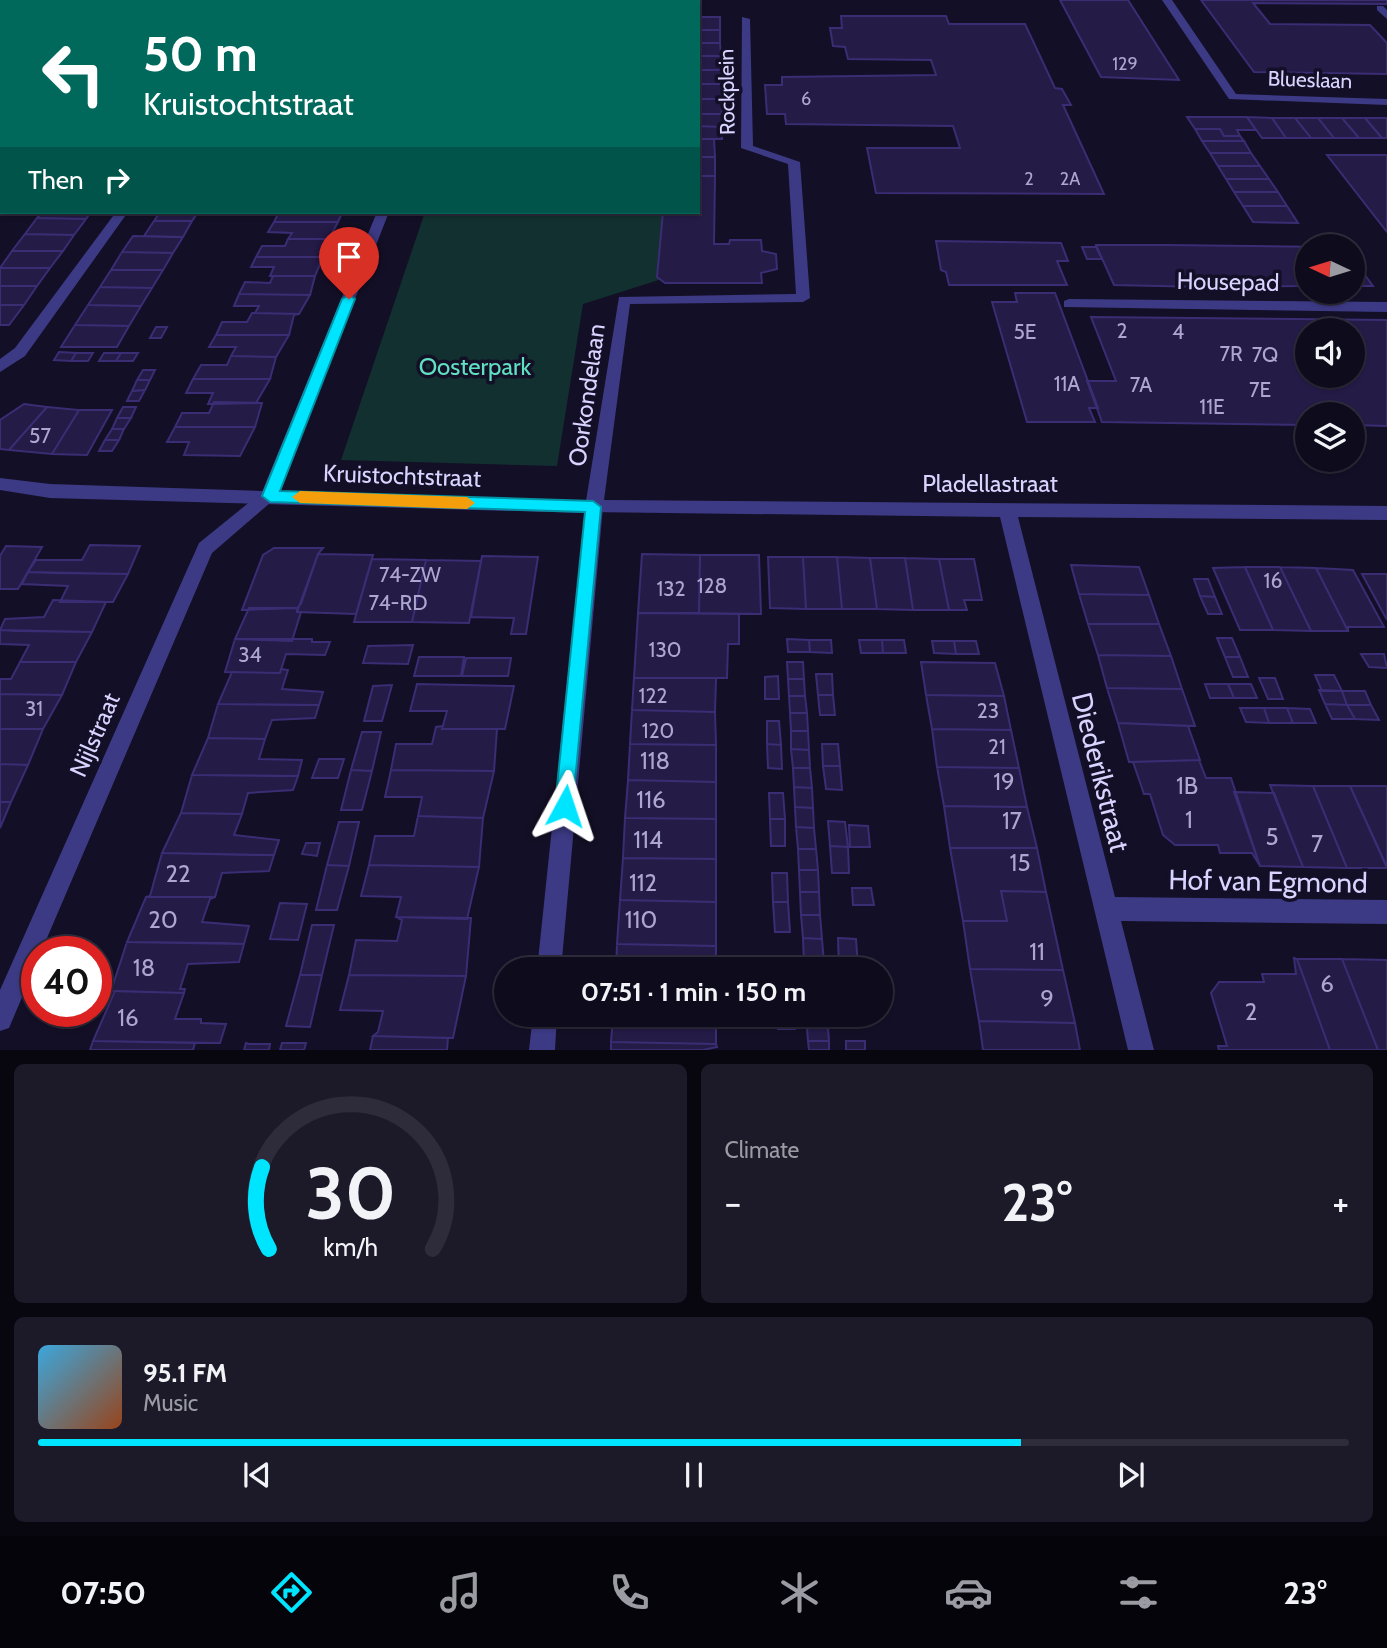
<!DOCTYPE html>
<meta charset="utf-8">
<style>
body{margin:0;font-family:Cabin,sans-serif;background:#1c1929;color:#f1f3f6;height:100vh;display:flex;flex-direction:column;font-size:26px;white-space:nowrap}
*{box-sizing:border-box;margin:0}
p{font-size:23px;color:#9b9ba3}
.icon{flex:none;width:38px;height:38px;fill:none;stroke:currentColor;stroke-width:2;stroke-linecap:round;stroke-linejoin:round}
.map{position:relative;height:1050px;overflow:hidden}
.drawer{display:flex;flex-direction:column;gap:14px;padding:14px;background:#08060f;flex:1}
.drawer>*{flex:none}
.banner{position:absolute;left:0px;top:0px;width:700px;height:214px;box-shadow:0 2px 5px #0004,0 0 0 2px #2e2b3b;background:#00695c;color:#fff;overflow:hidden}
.needle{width:46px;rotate:274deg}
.buttons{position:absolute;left:1295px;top:234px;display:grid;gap:14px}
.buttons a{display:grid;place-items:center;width:70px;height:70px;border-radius:50%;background:#0e0b1c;box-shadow:0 2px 5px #0004,0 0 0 2px #2e2b3b;font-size:35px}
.speed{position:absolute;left:21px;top:936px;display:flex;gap:14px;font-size:35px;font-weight:700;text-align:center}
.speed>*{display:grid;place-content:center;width:91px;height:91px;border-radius:50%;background:#0e0b1c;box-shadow:0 2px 5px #0004,0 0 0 2px #2e2b3b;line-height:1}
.speed .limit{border:10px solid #d22;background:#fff;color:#111}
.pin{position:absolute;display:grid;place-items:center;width:60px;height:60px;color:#fff;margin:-72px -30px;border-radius:50% 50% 50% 0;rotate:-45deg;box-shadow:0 0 7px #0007}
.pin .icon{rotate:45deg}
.me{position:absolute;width:77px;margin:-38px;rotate:5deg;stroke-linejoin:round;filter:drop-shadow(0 0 5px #0008)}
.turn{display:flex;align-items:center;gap:24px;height:147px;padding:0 28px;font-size:32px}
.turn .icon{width:91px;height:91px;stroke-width:2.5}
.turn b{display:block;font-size:49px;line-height:60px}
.then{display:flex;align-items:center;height:66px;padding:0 28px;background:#0003;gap:14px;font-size:26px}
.big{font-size:52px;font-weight:700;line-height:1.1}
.drawer .card{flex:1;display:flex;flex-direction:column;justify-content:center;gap:10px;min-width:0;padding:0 24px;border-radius:10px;background:#1c1929}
.drawer .dial{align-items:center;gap:0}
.dial svg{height:182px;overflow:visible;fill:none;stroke:#2e2b3b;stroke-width:7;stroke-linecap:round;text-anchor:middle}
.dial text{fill:#f1f3f6;stroke:none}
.song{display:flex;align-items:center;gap:21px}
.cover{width:84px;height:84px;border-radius:10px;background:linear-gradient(135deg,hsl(200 70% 55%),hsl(20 70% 35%))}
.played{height:7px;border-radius:4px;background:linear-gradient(90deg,#00e5ff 75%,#2e2b3b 75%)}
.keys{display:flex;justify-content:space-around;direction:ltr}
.heat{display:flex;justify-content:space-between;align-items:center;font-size:38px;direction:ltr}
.drawer .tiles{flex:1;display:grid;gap:14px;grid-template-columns:1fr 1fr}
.card:last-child{grid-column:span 2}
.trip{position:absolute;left:494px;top:957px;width:399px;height:70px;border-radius:35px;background:#0e0b1c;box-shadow:0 2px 5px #0004,0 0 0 2px #2e2b3b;font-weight:700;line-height:70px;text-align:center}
.dock{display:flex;height:112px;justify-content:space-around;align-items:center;background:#06040b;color:#9b9ba3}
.dock .icon{width:49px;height:49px}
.dock .selected{color:#00e5ff}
.dock b{font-size:32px;color:#f1f3f6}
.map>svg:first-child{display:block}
</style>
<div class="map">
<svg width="1387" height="1050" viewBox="0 0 1387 1050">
<rect width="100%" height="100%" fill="#130f26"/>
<path fill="#12302f" d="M425,212h241l-4,67 -79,25 -26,162 -216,-6z"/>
<path fill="#241b47" stroke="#3b2d73" stroke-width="2" fill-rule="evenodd" d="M1060,0h68l51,80 -78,-3z
M1201,0h186v4l-134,-1 17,21 100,1 17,18v31l-133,-2z
M841,16h105l3,8h76l30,64 7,1 9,16h-8l41,89 -228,-1 -9,-45h93l-7,-22 -167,-2 -1,-10h-18l-2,-29h17v-8l154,-2 -5,-15 -83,-1 -3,-12 -12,-1 -3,-18h12z
M698,17h22v13h-22z
M698,30h22v13h-22z
M698,43h22l1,13h-23z
M698,56h23v14h-23z
M698,70h23v14h-23z
M698,84h23v15h-23z
M698,99h23l1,15h-24z
M698,114h24v13l-24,-1z
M1187,117h60l9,13h-19l3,6h-16l-4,-7h-25z
M1247,117l25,1 14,20h-24z
M1272,118h23l16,20h-25z
M1295,118h23l16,20h-23z
M1318,118h24l17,20h-25z
M1342,118h23l17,20h-23z
M1365,118h22v20h-5z
M698,126l24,1v12h-24z
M1195,129h25l4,7h16l4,5h-42z
M698,139h16l1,18h-17z
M1202,141h42l7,12h-41z
M1210,153h41l9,13h-42z
M1327,155h60v77l-4,-5z
M698,157h17v19h-17z
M1218,166h42l9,13h-43z
M698,176h17l-1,68h15l1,-4h31l1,11 14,3 1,15 -16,4 1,10h-97l-8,-6 6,-65h35z
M1226,179h43l9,13h-44z
M1234,192h44l9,14h-44z
M1243,206h44l11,17 -45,-1z
M42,212h49l-5,7 -49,-1z
M160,212h38l-6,9h-38z
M279,212h62v3l-3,7h-64z
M37,218l49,1 -12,16 -49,-1z
M154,221h38l-9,16 -39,-1z
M274,222h64l-9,17h-41l4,-6 -24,-1z
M25,234l49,1 -11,16h-51z
M133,236l40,1h10l-10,16 -51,-1z
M288,239h41l-6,18h-67l6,-11h23z
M936,241l125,2 7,18h-11l10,24h-118l-3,-13 -5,-2z
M1096,245h70l161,2h-20v39l-103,1 -90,-2z
M1082,247h14l6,12h-15z
M12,251h51l-13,17h-50z
M122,252l51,1 -10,17h-52z
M256,257h67l-8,19h-45l4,-9h-23z
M1353,259l20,27h-20z
M0,268h50l-13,18h-37z
M111,270h52l-11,18 -52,-1z
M273,276h42l-5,19 -71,-1 6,-12 25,1z
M0,286h37l-13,19h-24z
M100,287l52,1 -11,18 -53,-1z
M1015,293h40l43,115h-9l6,14h-68l-35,-120h25z
M239,294l71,1 -11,19 -44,-1 4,-7h-25z
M0,305h24l-15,20h-9z
M88,305l53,1 -12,20 -54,-1z
M252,313h3l44,1 -5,1 -5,20h-73l6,-13h25z
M1091,317l296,3v106l-34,-1v-10h-46v10l-205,-3 -15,-41h29zM1307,331h46v45h-46z
M75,325l54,1 -12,21h-56z
M156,327h11l-6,11h-11z
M216,335h73l-13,22 -45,-1 5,-9h-27z
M59,352l17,1 -5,8 -17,-1z
M76,353h17l-5,8h-17z
M104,353h17l-5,8h-17z
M121,353h17l-5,8h-17z
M231,356l45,1 -6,22h-77l8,-14h26z
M143,370h12l-5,10h-13z
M193,379h77l-14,24 -42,1h-6l5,-11h-27z
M137,380h13l-5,10 -13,1z
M145,390l-6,11h-12l5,-10z
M214,402l48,1 -7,24h-80l7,-14h27z
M24,404l23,3 -38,43 -9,-1v-29z
M47,407l32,3 -27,44 -43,-4z
M123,407h13l-5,11h-14z
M79,410h33l-25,45 -35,-1z
M117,418h14l-7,11h-12z
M175,427h80l-15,29 -56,-1 5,-13h-22z
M112,429h12l-5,11h-14z
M105,440h14l-7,11h-13z
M90,545l50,1 -12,28 -100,-2 8,-12h46z
M6,546l36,1 -24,42h-18v-33z
M274,548h49l-5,6 -17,50 -4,4 -55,2 21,-55z
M318,554l55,1 -17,59 -59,-2z
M642,554l58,1 -1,58h-61z
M700,555h59l2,59 -62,-1z
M482,556l56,1 -12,77h-15l3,-16 -43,-1z
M768,557h35l3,52 -36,-1z
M803,557h34l5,52h-36z
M837,557l33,1 7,51h-35z
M870,558h35l8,52 -36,-1z
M905,558l34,1 10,51h-36z
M372,559l54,1 -14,62h-58z
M939,559h35l8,41h-18l3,10h-18z
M426,560l55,1 -12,62 -57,-1z
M1071,565l68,2 10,28 -70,-1z
M1245,567l28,63h-33l-27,-62z
M1245,567h35l31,64 -38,-1z
M1280,567l36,1 32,63h-37z
M1316,568l37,2 31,57h-36v4z
M28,572l26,1 74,1 -15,28h-53l8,-16 -46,-2z
M1362,574h25v46z
M1194,579h14l7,18 -15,-1z
M1079,594l70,1 10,29h-71z
M1200,596l15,1 7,17h-14z
M53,600l53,2 -14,30 -92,-2 5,-11 39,-2z
M249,608h48v4h4l-9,29 -57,-2z
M638,613l101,1v30h-11l-1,34h-93z
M1088,624h71l12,32 -73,-1z
M0,630l17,1 75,1 -16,30h-56l9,-17 -29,-1z
M1217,638h15l8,19h-15z
M235,639h77v3h18l-5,13 -39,-1 -6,19 -55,-1z
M787,639l22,1 1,12h-22z
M809,640h22l1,13 -22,-1z
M859,640h23l1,13h-22z
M882,640h22l2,13h-23z
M932,641h22l2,13 -22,-1z
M954,641h22l3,13h-23z
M413,645l-5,19 -45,-1 5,-17z
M1361,654h23l3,14 -18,-1z
M1098,655l73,1 11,33 -75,-1z
M419,657h45l-3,19h-47z
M1225,657h15l8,20h-15z
M466,658h45l-3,18h-46z
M20,662h56l-14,33 -62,-1v-15h11z
M787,662h16l1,17h-16z
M921,662l74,1 9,33 -78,-1z
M281,669l7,1 -6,19 41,3 -4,13 -101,-1 14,-32 48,1z
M816,674h16l1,21h-15z
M1315,675h19l8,16h-20z
M778,676l1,23h-14v-22z
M634,678h82l-1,34 -83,-2z
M1259,678h16l8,21h-15z
M788,679h16l1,17h-16z
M417,684l97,2 -9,43h-63l5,-18h-37z
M1205,684h23l6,14h-24z
M1228,684h23l6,14h-23z
M392,685l-10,36h-18l9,-35z
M1107,688l75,1 13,37 -77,-3z
M1319,690l23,1 5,14 -22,-1z
M1342,691h23l6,14h-24z
M0,694l62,1 -19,34h-43z
M818,695h15l2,20h-15z
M926,695l78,1 7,34 -79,-1z
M789,696h16l2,17h-17z
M218,704l81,1h20l-4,13 -43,2 -7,19 -57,-1z
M1325,704l22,1 8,14h-23z
M1347,705h24l8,15 -24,-1z
M1240,708h24l5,15 -23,-1z
M1264,708h23l6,15h-24z
M1287,708l23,1 6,14h-23z
M632,710l83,2 1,33 -86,-1z
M790,713h17l1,18h-17z
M767,721h12l2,24 -14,-1z
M1118,723l70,3 12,34 -71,2z
M443,726l-1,3h55l-3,42 -103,-1 5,-26h36l4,-17z
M0,729h43l-15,36 -28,-1z
M932,729l79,1 8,38 -82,-1z
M791,731h17l1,19 -18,-1z
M362,732h19l-9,39 -21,-1z
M208,738l57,1 -6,20 43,1 -4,16 -106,-1z
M630,744l86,1v37l-88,-2z
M767,744l14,1 1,24 -14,-1z
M822,744h16l2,22h-17z
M791,749l18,1 1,18h-17z
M319,759h25l-6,19h-26z
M1199,760l7,18h25l29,88 -8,-13h-32l-2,-8h-43l-12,-10 -13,-41h-6l-11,-32z
M0,764l28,1 -17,37h-11z
M823,766h17l2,24 -16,-1z
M937,767l82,1 8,39 -83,-1z
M793,768h17l2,20 -18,-1z
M351,770l21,1 -10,39h-21z
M391,770l103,1 -11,47 -65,-2 4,-19h-37z
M192,775l85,1h21l-5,14 -45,3 -6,21 -61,-1z
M628,780l88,2v37l-91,-1z
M1270,785l43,1 34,82 -44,-1z
M1313,786h37l37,82h-40z
M1350,786h37v81z
M794,787l18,1 1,20 -18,-1z
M1234,792l40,1 29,74 -43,-1z
M769,793h14l2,26h-15z
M0,802h11l-11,26z
M944,806l83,1 10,41h-87z
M795,807l18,1 1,20 -18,-1z
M181,813l61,1 -8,21 45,5 -5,15 -112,-2z
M418,816l65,2 -4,49 -110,-2 6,-29h39z
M625,818l91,1v40l-93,-1z
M770,819h15v27h-14z
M828,821l17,1 3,25 -18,-1z
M339,822h20l-10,44 -22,-1z
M849,825l19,1 2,21h-20z
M796,827l18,1 2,21h-18z
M306,843h14l-3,13 -15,-2z
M830,846l18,1 1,26h-17z
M950,848h87l9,44 -45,-1 6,30h-44z
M798,849h18l2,21h-19z
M162,853l90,2h22l-5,16 -47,2 -7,24h-69l4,-1z
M623,858l93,1v43l-96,-2z
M327,865l22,1 -12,44h-21z
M369,865l110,2 -12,52 -71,-2 5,-20 -40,-1z
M799,870h19l1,22h-19z
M772,873h15l1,29h-15z
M852,888h19l3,17h-21z
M1001,891l45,1 17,78 -93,-1 -7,-48h44z
M800,892h19l1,23h-19z
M146,897h69l-5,2 -8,23 47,4 -5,18 -117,-2z
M620,900l96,2v44l-99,-2z
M773,902h15l2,30h-15z
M280,903l27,1 -9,36 -28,-1z
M801,915h19l2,24 -19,-1z
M396,917l75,1 -5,58 -117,-1 7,-35 41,1 5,-21z
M312,925h22l-12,50h-22z
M803,938l19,1 2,24h-20z
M838,938l18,1 2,29h-19z
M127,942l94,1 23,1 -5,18 -51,2 -8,25h5l-1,4 -73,-2z
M617,944l99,2v24h-100z
M1294,958l3,1 33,91h-111l-1,-4h9l-16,-53 8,-11h45l-2,-8h34z
M1297,959h45l36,91h-48z
M1342,959l45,1v90h-9z
M804,963h20v7h-20z
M970,969l93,1 12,53 -96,-2z
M300,975h22l-12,52 -24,-1z
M349,975l117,1 -13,62 -80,-2 5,-4 5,-21 -43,-1z
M115,991l69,2 -9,26h26v4l25,1 -6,19 -127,-2z
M613,1015h103v29l-105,-2z
M777,1015h17l1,14h-17z
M806,1015h21l2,26h-21z
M979,1021l96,2 5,27h-97z
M373,1036l75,2 -1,12h-77z
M93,1041l102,2 -2,7h-103z
M808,1041h21v9h-20z
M846,1041h19v9h-19z
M611,1042l105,2 1,3 -14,3h-92z
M246,1043l3,1h21l-1,6h-25z
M282,1043h24l-2,7h-24z"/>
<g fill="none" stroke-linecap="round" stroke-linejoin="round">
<path fill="#3d3a85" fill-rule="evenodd" d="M47,0h10l-12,2z
M266,0h10l-12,2z
M463,0h10l-11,2z
M1162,0h10l64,94 151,5v6l-158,-6z
M1377,6h6l4,4v9l-10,-9z
M742,17l8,2 3,127 47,16 10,136 -7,4 -173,2 -26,196 783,6v14l-369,-3 97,380 272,3v24l-266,-3 33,129h-26l-128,-533 -412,-5 -3,-5 34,-210 177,-3 -8,-130 -47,-16z
M0,50h2l-2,8z
M116,212h12l-103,144 -25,16v-13l15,-11z
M377,212h12l-111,284 -66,57 -171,399h-4v10l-28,66 -9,3v-41l199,-447 63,-51z
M1069,299l318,3v10l-323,-5v-6z"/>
<path fill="#3d3a85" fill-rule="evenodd" d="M0,478l50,6 550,18 3,5 -42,463h-24l48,-457 -535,-15 -50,-8z
M533,1015h24l-2,35h-26z"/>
</g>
<path fill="#00e5ff" stroke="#0095a6" stroke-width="2" d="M349,295l6,4 -75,192 313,10 8,6 -29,306 -7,3 -7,-3 -3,-7 30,-294 -315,-10 -8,-6 80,-197z"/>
<path fill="#f59e0b" d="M300,491l167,6 8,6 -8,6 -167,-6 -8,-6z"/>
<g text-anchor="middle" stroke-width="7" stroke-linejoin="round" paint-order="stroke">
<g font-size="18" fill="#aca6d1">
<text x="1125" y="70">129</text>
<text x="806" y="105">6</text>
<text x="1029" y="185">2</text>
<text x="1070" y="185">2A</text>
</g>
<g font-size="21" fill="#d9d4ff" stroke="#130f26">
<text transform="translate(1310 80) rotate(2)" y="7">Blueslaan</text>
<text transform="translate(727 92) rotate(-91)" y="7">Rockplein</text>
</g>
<g font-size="21" fill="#aca6d1">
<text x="1122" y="338">2</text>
<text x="1025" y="339">5E</text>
<text x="1178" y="339">4</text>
<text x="1231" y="361">7R</text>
<text x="1265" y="362">7Q</text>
<text x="1067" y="391">11A</text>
<text x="1141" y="392">7A</text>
<text x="1260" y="397">7E</text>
<text x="1212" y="414">11E</text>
<text x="40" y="443">57</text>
<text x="410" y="582">74-ZW</text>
<text x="1273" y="588">16</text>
<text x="712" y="593">128</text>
<text x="671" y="596">132</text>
<text x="398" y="610">74-RD</text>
<text x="665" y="657">130</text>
<text x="250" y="662">34</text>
<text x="653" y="703">122</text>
<text x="34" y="716">31</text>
<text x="988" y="718">23</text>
<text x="658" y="738">120</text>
<text x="997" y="754">21</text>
</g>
<g font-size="24" fill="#d9d4ff" stroke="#130f26">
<text transform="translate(1228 282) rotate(1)" y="8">Housepad</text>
<text transform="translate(587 395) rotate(-82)" y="8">Oorkondelaan</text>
<text transform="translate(402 476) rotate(2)" y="8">Kruistochtstraat</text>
<text x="990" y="492">Pladellastraat</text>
<text transform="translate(95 735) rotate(-66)" y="8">Nijlstraat</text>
</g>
<g font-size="24" fill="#5fe0c0" stroke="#130f26">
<text x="475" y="375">Oosterpark</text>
</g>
<g font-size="24" fill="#aca6d1">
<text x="655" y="769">118</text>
<text x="1004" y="790">19</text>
<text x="1187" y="794">1B</text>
<text x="651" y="808">116</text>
<text x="1189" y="828">1</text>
<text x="1012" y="829">17</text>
<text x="1272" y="845">5</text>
<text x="648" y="848">114</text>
<text x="1317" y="852">7</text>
<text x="1020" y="871">15</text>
<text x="178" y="882">22</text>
<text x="643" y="891">112</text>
<text x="163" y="928">20</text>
<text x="641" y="928">110</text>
<text x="1037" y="960">11</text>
<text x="144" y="976">18</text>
<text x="1327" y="992">6</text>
<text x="1047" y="1007">9</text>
<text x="1251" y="1020">2</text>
<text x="128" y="1026">16</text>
</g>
<g font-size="28" fill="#d9d4ff" stroke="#130f26">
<text transform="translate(1101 772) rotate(76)" y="10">Diederikstraat</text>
<text transform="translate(1268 881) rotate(1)" y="10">Hof van Egmond</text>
</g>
</g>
</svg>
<div class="buttons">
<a><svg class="needle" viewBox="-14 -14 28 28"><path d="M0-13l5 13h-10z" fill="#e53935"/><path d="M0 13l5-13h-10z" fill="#9b9ba3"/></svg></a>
<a><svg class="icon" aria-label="sound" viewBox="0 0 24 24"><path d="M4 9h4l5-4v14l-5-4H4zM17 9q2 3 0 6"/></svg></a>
<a><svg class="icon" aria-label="layers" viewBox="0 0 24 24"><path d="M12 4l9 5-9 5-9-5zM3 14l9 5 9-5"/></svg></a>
</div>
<div class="speed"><div class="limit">40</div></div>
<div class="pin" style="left:349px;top:299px;background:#d93025"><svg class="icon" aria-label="arrive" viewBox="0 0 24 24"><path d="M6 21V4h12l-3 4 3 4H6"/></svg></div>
<svg class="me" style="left:565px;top:806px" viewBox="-20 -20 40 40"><path d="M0-17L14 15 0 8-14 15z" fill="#00e5ff" stroke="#fff" stroke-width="4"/></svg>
<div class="trip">07:51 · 1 min · 150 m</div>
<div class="banner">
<div class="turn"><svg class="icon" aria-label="left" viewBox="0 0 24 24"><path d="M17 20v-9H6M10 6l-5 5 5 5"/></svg><div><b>50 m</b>Kruistochtstraat</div></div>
<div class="then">Then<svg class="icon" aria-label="right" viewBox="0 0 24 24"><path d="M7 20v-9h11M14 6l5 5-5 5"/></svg></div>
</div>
</div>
<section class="drawer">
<div class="tiles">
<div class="card dial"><svg viewBox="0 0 100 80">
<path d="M14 69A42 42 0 1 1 86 69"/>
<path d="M14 69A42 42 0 0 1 11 33" stroke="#00e5ff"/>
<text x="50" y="56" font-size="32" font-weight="700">30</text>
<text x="50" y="72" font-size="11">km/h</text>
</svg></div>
<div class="card"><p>Climate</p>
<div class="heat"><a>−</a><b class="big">23°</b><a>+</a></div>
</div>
<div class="card">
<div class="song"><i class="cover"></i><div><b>95.1 FM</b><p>Music</p></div></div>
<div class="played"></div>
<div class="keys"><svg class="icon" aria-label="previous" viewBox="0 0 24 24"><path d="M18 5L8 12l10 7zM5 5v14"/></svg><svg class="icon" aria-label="pause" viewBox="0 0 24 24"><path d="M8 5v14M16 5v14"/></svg><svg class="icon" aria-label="next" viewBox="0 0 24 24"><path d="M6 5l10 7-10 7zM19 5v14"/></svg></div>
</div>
</div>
</section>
<nav class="dock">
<b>07:50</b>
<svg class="icon selected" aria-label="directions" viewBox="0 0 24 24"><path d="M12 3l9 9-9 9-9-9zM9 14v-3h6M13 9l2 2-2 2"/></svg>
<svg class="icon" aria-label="music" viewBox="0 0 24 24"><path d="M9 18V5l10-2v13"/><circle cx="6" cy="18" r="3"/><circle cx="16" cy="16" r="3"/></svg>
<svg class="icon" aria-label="phone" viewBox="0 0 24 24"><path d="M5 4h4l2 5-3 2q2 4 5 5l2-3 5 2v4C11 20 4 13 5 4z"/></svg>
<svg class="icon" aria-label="climate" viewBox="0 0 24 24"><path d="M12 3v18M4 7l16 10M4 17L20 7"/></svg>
<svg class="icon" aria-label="car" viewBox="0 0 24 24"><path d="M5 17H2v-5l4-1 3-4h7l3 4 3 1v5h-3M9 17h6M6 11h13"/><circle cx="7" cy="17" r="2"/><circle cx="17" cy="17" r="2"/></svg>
<svg class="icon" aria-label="filters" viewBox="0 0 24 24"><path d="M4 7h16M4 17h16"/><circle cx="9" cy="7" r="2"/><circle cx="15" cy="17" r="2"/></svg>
<b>23°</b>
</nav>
